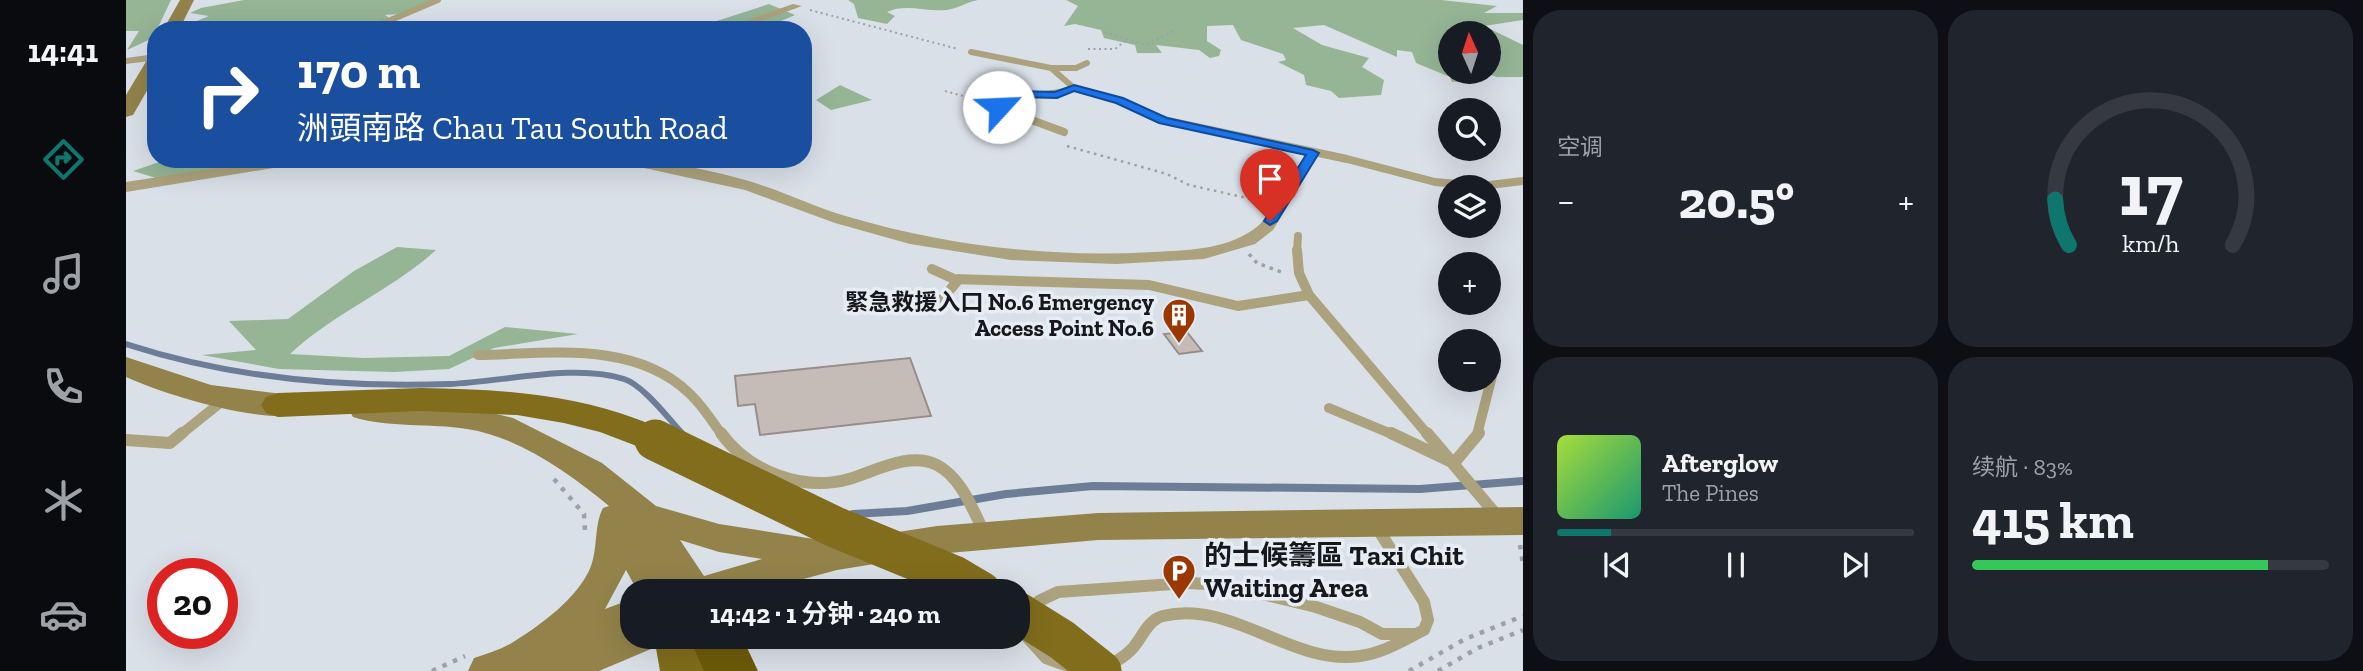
<!DOCTYPE html>
<html lang="zh">
<meta charset="utf-8">
<style>
body{margin:0;font-family:"Zilla Slab","Noto Sans SC",serif;background:#20242c;color:#f1f3f6;height:100vh;display:flex;flex-direction:column;font-size:26px;white-space:nowrap}
*{box-sizing:border-box;margin:0}
p{font-size:23px;color:#9ea1a6}
.icon{flex:none;width:38px;height:38px;fill:none;stroke:currentColor;stroke-width:2;stroke-linecap:round;stroke-linejoin:round}
.map{position:relative;flex:1;overflow:hidden}
.sheet{display:flex;flex-direction:column;gap:10px;padding:10px;background:#0d0f14;width:840px}
.sheet>*{flex:none}
.banner{position:absolute;left:21px;top:21px;width:665px;height:147px;border-radius:28px;box-shadow:0 7px 28px #0002;background:#1a4fa0;color:#fff;overflow:hidden}
.needle{width:46px;rotate:357deg}
.fabs{position:absolute;left:1312px;top:21px;display:grid;gap:14px}
.fabs a{display:grid;place-items:center;width:63px;height:63px;border-radius:50%;background:#171b24;box-shadow:0 7px 28px #0002;font-size:35px}
.speed{position:absolute;left:21px;top:558px;display:flex;gap:14px;font-size:35px;font-weight:700;text-align:center}
.speed>*{display:grid;place-content:center;width:91px;height:91px;border-radius:50%;background:#171b24;box-shadow:0 7px 28px #0002;line-height:1}
.speed .limit{border:10px solid #d22;background:#fff;color:#111}
.pin{position:absolute;display:grid;place-items:center;width:60px;height:60px;color:#fff;margin:-72px -30px;border-radius:50% 50% 50% 0;rotate:-45deg;box-shadow:0 0 7px #0007}
.pin .icon{rotate:45deg}
.me{position:absolute;width:77px;margin:-38px;rotate:65deg;stroke-linejoin:round;filter:drop-shadow(0 0 5px #0008)}
.turn{display:flex;align-items:center;gap:24px;height:147px;padding:0 35px;font-size:32px}
.turn .icon{width:91px;height:91px;stroke-width:2.5}
.turn b{display:block;font-size:49px;line-height:60px}
.big{font-size:52px;font-weight:700;line-height:1.1}
.sheet .tile{flex:1;display:flex;flex-direction:column;justify-content:center;gap:10px;min-width:0;padding:0 24px;border-radius:28px;background:#20242c}
.sheet .dial{align-items:center;gap:0}
.dial svg{height:182px;overflow:visible;fill:none;stroke:#363941;stroke-width:7;stroke-linecap:round;text-anchor:middle}
.dial text{fill:#f1f3f6;stroke:none}
.song{display:flex;align-items:center;gap:21px}
.cover{width:84px;height:84px;border-radius:10px;background:linear-gradient(135deg,hsl(80 70% 55%),hsl(160 70% 35%))}
.played{height:7px;border-radius:4px;background:linear-gradient(90deg,#0f766e 15%,#363941 15%)}
.keys{display:flex;justify-content:space-around;direction:ltr}
.heat{display:flex;justify-content:space-between;align-items:center;font-size:38px;direction:ltr}
.charge{height:10px;border-radius:5px;background:linear-gradient(90deg,#34c759 83%,#363941 0)}
.sheet .tiles{flex:1;display:grid;gap:10px;grid-template-columns:repeat(2,1fr)}
.trip{position:absolute;left:494px;top:579px;width:410px;height:70px;border-radius:28px;background:#171b24;box-shadow:0 7px 28px #0002;font-weight:700;line-height:70px;text-align:center}
main{display:flex;flex:1;min-height:0}
.tab-bar{display:flex;flex-direction:column;width:126px;justify-content:space-around;align-items:center;background:#090b0e;color:#9ea1a6}
.tab-bar .icon{width:49px;height:49px}
.tab-bar .active{color:#0f766e}
.tab-bar b{font-size:32px;color:#f1f3f6}
.map>svg:first-child{display:block}
</style>
<main>
<nav class="tab-bar">
<b>14:41</b>
<svg class="icon active" aria-label="directions" viewBox="0 0 24 24"><path d="M12 3l9 9-9 9-9-9zM9 14v-3h6M13 9l2 2-2 2"/></svg>
<svg class="icon" aria-label="music" viewBox="0 0 24 24"><path d="M9 18V5l10-2v13"/><circle cx="6" cy="18" r="3"/><circle cx="16" cy="16" r="3"/></svg>
<svg class="icon" aria-label="phone" viewBox="0 0 24 24"><path d="M5 4h4l2 5-3 2q2 4 5 5l2-3 5 2v4C11 20 4 13 5 4z"/></svg>
<svg class="icon" aria-label="climate" viewBox="0 0 24 24"><path d="M12 3v18M4 7l16 10M4 17L20 7"/></svg>
<svg class="icon" aria-label="car" viewBox="0 0 24 24"><path d="M5 17H2v-5l4-1 3-4h7l3 4 3 1v5h-3M9 17h6M6 11h13"/><circle cx="7" cy="17" r="2"/><circle cx="17" cy="17" r="2"/></svg>
</nav>
<div class="map">
<svg width="1397" height="671" viewBox="0 0 1397 671">
<rect width="100%" height="100%" fill="#dae0e8"/>
<path fill="#95b595" d="M0,0h45l-18,38 -26,12 12,-19h-13z
M118,0h188l-33,14 -14,1c23,18 60,9 87,7l-7,8 -286,-2 30,-12 -19,-3 11,-5z
M722,0h130c-11,2 -22,9 -31,10 -21,2 -42,-7 -60,2l8,4 -8,8 -29,-6 -4,-14z
M940,0h375l56,6 -13,7h39v7l-39,6 39,19v32h-26l-15,-5h7v-39h-38v39h20l1,9 -20,1 -2,-5 -34,-14 -4,-11 -15,-2v7l-73,-32 -31,3 29,17 47,13 -7,9 22,13 -3,15 -42,3 -8,-7 -25,-6 -2,-10 -26,-13 8,-2 -3,-6 -42,-14 -8,-15 -26,1v15l14,9 -2,6 -9,2 -11,-8 -43,-5 6,8h-25l-2,-8 -31,-7 -3,-8 -26,-6 -11,2 14,-20z
M643,4l26,11 -35,15h-71z
M714,85l32,15 -41,10 -15,-10z
M42,159h125l-137,19 -23,-7z
M271,247l39,3c-44,40 -102,63 -146,104l73,4 86,-2 56,-29 73,7 -84,14 -45,21 -55,3 -115,-3 -77,-14 54,-5 -27,-29 59,-2 66,-48z"/>
<g fill="none" stroke-linecap="round" stroke-linejoin="round">
<path stroke="#6e7d97" stroke-width="6" d="M0,344c105,34 214,44 324,40 51,-2 127,-21 174,-5 19,6 44,39 58,54"/>
<path stroke="#6e7d97" stroke-width="8" d="M727,514l54,-3 99,-17 87,-8 327,3 103,-8"/>
</g>
<path fill="#c5bbb7" stroke="#978d89" stroke-width="2" d="M1061,332l15,19 -23,3 -15,-20z
M784,358l21,58 -171,19 -5,-31 -17,2 -3,-30z"/>
<g fill="none" stroke-linecap="round" stroke-linejoin="round">
<path stroke="#9ca1a8" stroke-width="2" stroke-dasharray="2 3.5" stroke-linecap="butt" d="M684,10l148,39
M979,32l40,13 31,-15
M962,49h27l11,-9
M819,91l42,12"/>
<path stroke="#9ca1a8" stroke-width="2.5" stroke-dasharray="2.5 4.5" stroke-linecap="butt" d="M941,146l100,28 22,11 76,17"/>
<path stroke="#9ca1a8" stroke-width="3.5" stroke-dasharray="3.5 5" stroke-linecap="butt" d="M1123,254l8,9 27,10"/>
<path stroke="#9ca1a8" stroke-width="4.5" stroke-dasharray="4.5 7" stroke-linecap="butt" d="M428,479l30,35 1,17
M1394,545l3,19
M306,671l33,-15
M1283,671l56,-32 58,-23
M1312,671l40,-23 45,-18"/>
<path stroke="#aca27d" stroke-width="6" d="M241,30l71,-30
M845,52l80,16 23,20 46,12 22,10
M0,61l30,-4
M925,68h25l11,-5
M879,110l-6,-3v-5c24,-10 51,-5 75,-14"/>
<path stroke="#aca27d" stroke-width="8" d="M876,109l62,23
M1012,109l25,11 184,39 88,23 46,4 42,-5
M1171,252l1,-16"/>
<path stroke="#aca27d" stroke-width="10" d="M1171,250l2,23 10,22 119,140
M806,269l22,10 195,6 89,21 71,-11
M808,309l25,-30
M352,355c70,-1 156,-15 211,38 13,12 23,28 33,42
M1203,408l65,27
M54,435l45,-36
M1351,435l17,-67"/>
<path stroke="#aca27d" stroke-width="12" d="M595,433c28,39 82,59 128,46 27,-8 60,-28 88,-14 25,13 36,46 48,69
M1265,433l63,30 25,-30
M1301,433l72,85
M0,440l44,3 12,-10
M904,609l9,-8 19,-9 130,-9 37,2 91,22 44,15 22,12h33
M901,637l19,21 27,10
M983,665c8,-4 16,-9 22,-15 11,-11 16,-30 32,-34 69,-17 129,50 197,40 23,-3 44,-16 64,-26l4,-10 -4,-18 -48,-76"/>
<path fill="#aca27d" fill-rule="evenodd" d="M667,4l9,2 -65,24h-17z
M1187,149l7,4 -47,77 -18,14 -51,15 -88,5 -105,-4 -101,-16 -75,-21 -90,-33 -124,-27 -7,-4c42,0 100,11 141,24 32,10 62,25 94,34 99,29 202,41 304,35 35,-2 77,-2 106,-27 16,-14 36,-55 49,-75z
M149,159h36l-7,4 -178,29v-10z"/>
<path fill="#93834a" fill-rule="evenodd" d="M54,0h14l-15,30h-16z
M30,54v21l-23,40 -7,2v-22l24,-40z
M0,357l85,28 88,11 11,3 4,7 -4,7c-44,13 -142,-17 -184,-36z
M238,399l103,8 46,11 89,45 54,43 63,18 114,18 104,-16 161,-13 425,-6v28l-425,5 -161,14 -100,16 -81,22h-118l-12,-22 -21,39 27,-10v38h25l-6,12 -52,22h-131l6,-13c12,-4 25,-8 36,-14 28,-17 69,-46 81,-78 7,-19 3,-41 12,-58l6,-2c-40,-33 -90,-69 -142,-77 -37,-6 -78,-1 -114,-12l-4,-7 4,-7zM554,540l39,12 43,7 -58,17z"/>
<path fill="#816d1c" fill-rule="evenodd" d="M295,388c74,1 147,5 216,31 14,6 28,8 36,21l-5,9 -13,4 -55,-21 -36,-9 -47,-8 -96,-4 -143,6 -12,-4 -5,-8 5,-8 12,-4z
M528,637h44l8,34h-46z"/>
<path fill="#6d5b0a" fill-rule="evenodd" d="M563,637h53l16,34h-54z"/>
<path stroke="#816d1c" stroke-width="41" d="M529,440l180,87 119,49 27,16
M891,612l45,28 39,31"/>
</g>
<path fill="#1a73e8" stroke="#114b97" stroke-width="2" d="M948,85l49,13 44,20 146,32 6,3 -42,68 -7,4 -6,-4 42,-66 -147,-32 -43,-20 -42,-12 -17,7 -38,-1 -15,7 -1,5 -9,-2 1,-7 23,-9 37,1z"/>
<defs>
<symbol id="building-pin" viewBox="-11 -11 22 30"><path d="M0 17L-7.5 6A9.5 9.5 0 1 1 7.5 6Z" fill="#9b3700" stroke="#e7edf5"/><path d="M-4-6H4V6H1V3H-1V6H-4ZM-2.5-4.3h1.7v1.8h-1.7ZM.8-4.3h1.7v1.8H.8ZM-2.5-1h1.7V.8h-1.7ZM.8-1h1.7V.8H.8Z" fill="#fff"/></symbol>
<symbol id="parking-pin" viewBox="-11 -11 22 30"><path d="M0 17L-7.5 6A9.5 9.5 0 1 1 7.5 6Z" fill="#9b3700" stroke="#e7edf5"/><path d="M-3.5-5.5H1a3.5 3.5 0 0 1 0 7H-1V5.5H-3.5ZM-1-3.4V-.6H.8a1.4 1.4 0 0 0 0-2.8Z" fill="#fff"/></symbol>
</defs>
<g fill-rule="evenodd">
<use href="#building-pin" x="1034" y="296" width="38" height="52"/>
<use href="#parking-pin" x="1034" y="552" width="38" height="52"/>
</g>
<g text-anchor="middle" stroke-width="7" stroke-linejoin="round" paint-order="stroke">
<g font-size="23" font-weight="bold" fill="#16181b" stroke="#e7edf5" text-anchor="end">
<text x="1028" y="310">緊急救援入口 No.6 Emergency<tspan x="1028" dy="26">Access Point No.6</tspan></text>
</g>
<g font-size="28" font-weight="bold" fill="#16181b" stroke="#e7edf5" text-anchor="start">
<text x="1078" y="565">的士候籌區 Taxi Chit<tspan x="1078" dy="32">Waiting Area</tspan></text>
</g>
</g>
</svg>
<div class="fabs">
<a><svg class="needle" viewBox="-14 -14 28 28"><path d="M0-13l5 13h-10z" fill="#e53935"/><path d="M0 13l5-13h-10z" fill="#9ea1a6"/></svg></a>
<a><svg class="icon" aria-label="search" viewBox="0 0 24 24"><circle cx="10" cy="10" r="6"/><path d="M15 15l6 6"/></svg></a>
<a><svg class="icon" aria-label="layers" viewBox="0 0 24 24"><path d="M12 4l9 5-9 5-9-5zM3 14l9 5 9-5"/></svg></a>
<a>+</a>
<a>−</a>
</div>
<div class="speed"><div class="limit">20</div></div>
<div class="pin" style="left:1144px;top:221px;background:#d93025"><svg class="icon" aria-label="arrive" viewBox="0 0 24 24"><path d="M6 21V4h12l-3 4 3 4H6"/></svg></div>
<svg class="me" style="left:873px;top:107px" viewBox="-20 -20 40 40"><circle r="19" fill="#fff"/><path d="M0-13L10 11 0 6-10 11z" fill="#1a73e8"/></svg>
<div class="trip">14:42 · 1 分钟 · 240 m</div>
<div class="banner">
<div class="turn"><svg class="icon" aria-label="right" viewBox="0 0 24 24"><path d="M7 20v-9h11M14 6l5 5-5 5"/></svg><div><b>170 m</b>洲頭南路 Chau Tau South Road</div></div>
</div>
</div>
<section class="sheet">
<div class="tiles">
<div class="tile"><p>空调</p>
<div class="heat"><a>−</a><b class="big">20.5°</b><a>+</a></div>
</div>
<div class="tile dial"><svg viewBox="0 0 100 80">
<path d="M14 69A42 42 0 1 1 86 69"/>
<path d="M14 69A42 42 0 0 1 8 49" stroke="#0f766e"/>
<text x="50" y="56" font-size="32" font-weight="700">17</text>
<text x="50" y="72" font-size="11">km/h</text>
</svg></div>
<div class="tile">
<div class="song"><i class="cover"></i><div><b>Afterglow</b><p>The Pines</p></div></div>
<div class="played"></div>
<div class="keys"><svg class="icon" aria-label="previous" viewBox="0 0 24 24"><path d="M18 5L8 12l10 7zM5 5v14"/></svg><svg class="icon" aria-label="pause" viewBox="0 0 24 24"><path d="M8 5v14M16 5v14"/></svg><svg class="icon" aria-label="next" viewBox="0 0 24 24"><path d="M6 5l10 7-10 7zM19 5v14"/></svg></div>
</div>
<div class="tile"><p>续航 · 83%</p><b class="big">415 km</b><div class="charge"></div></div>
</div>
</section>
</main>
